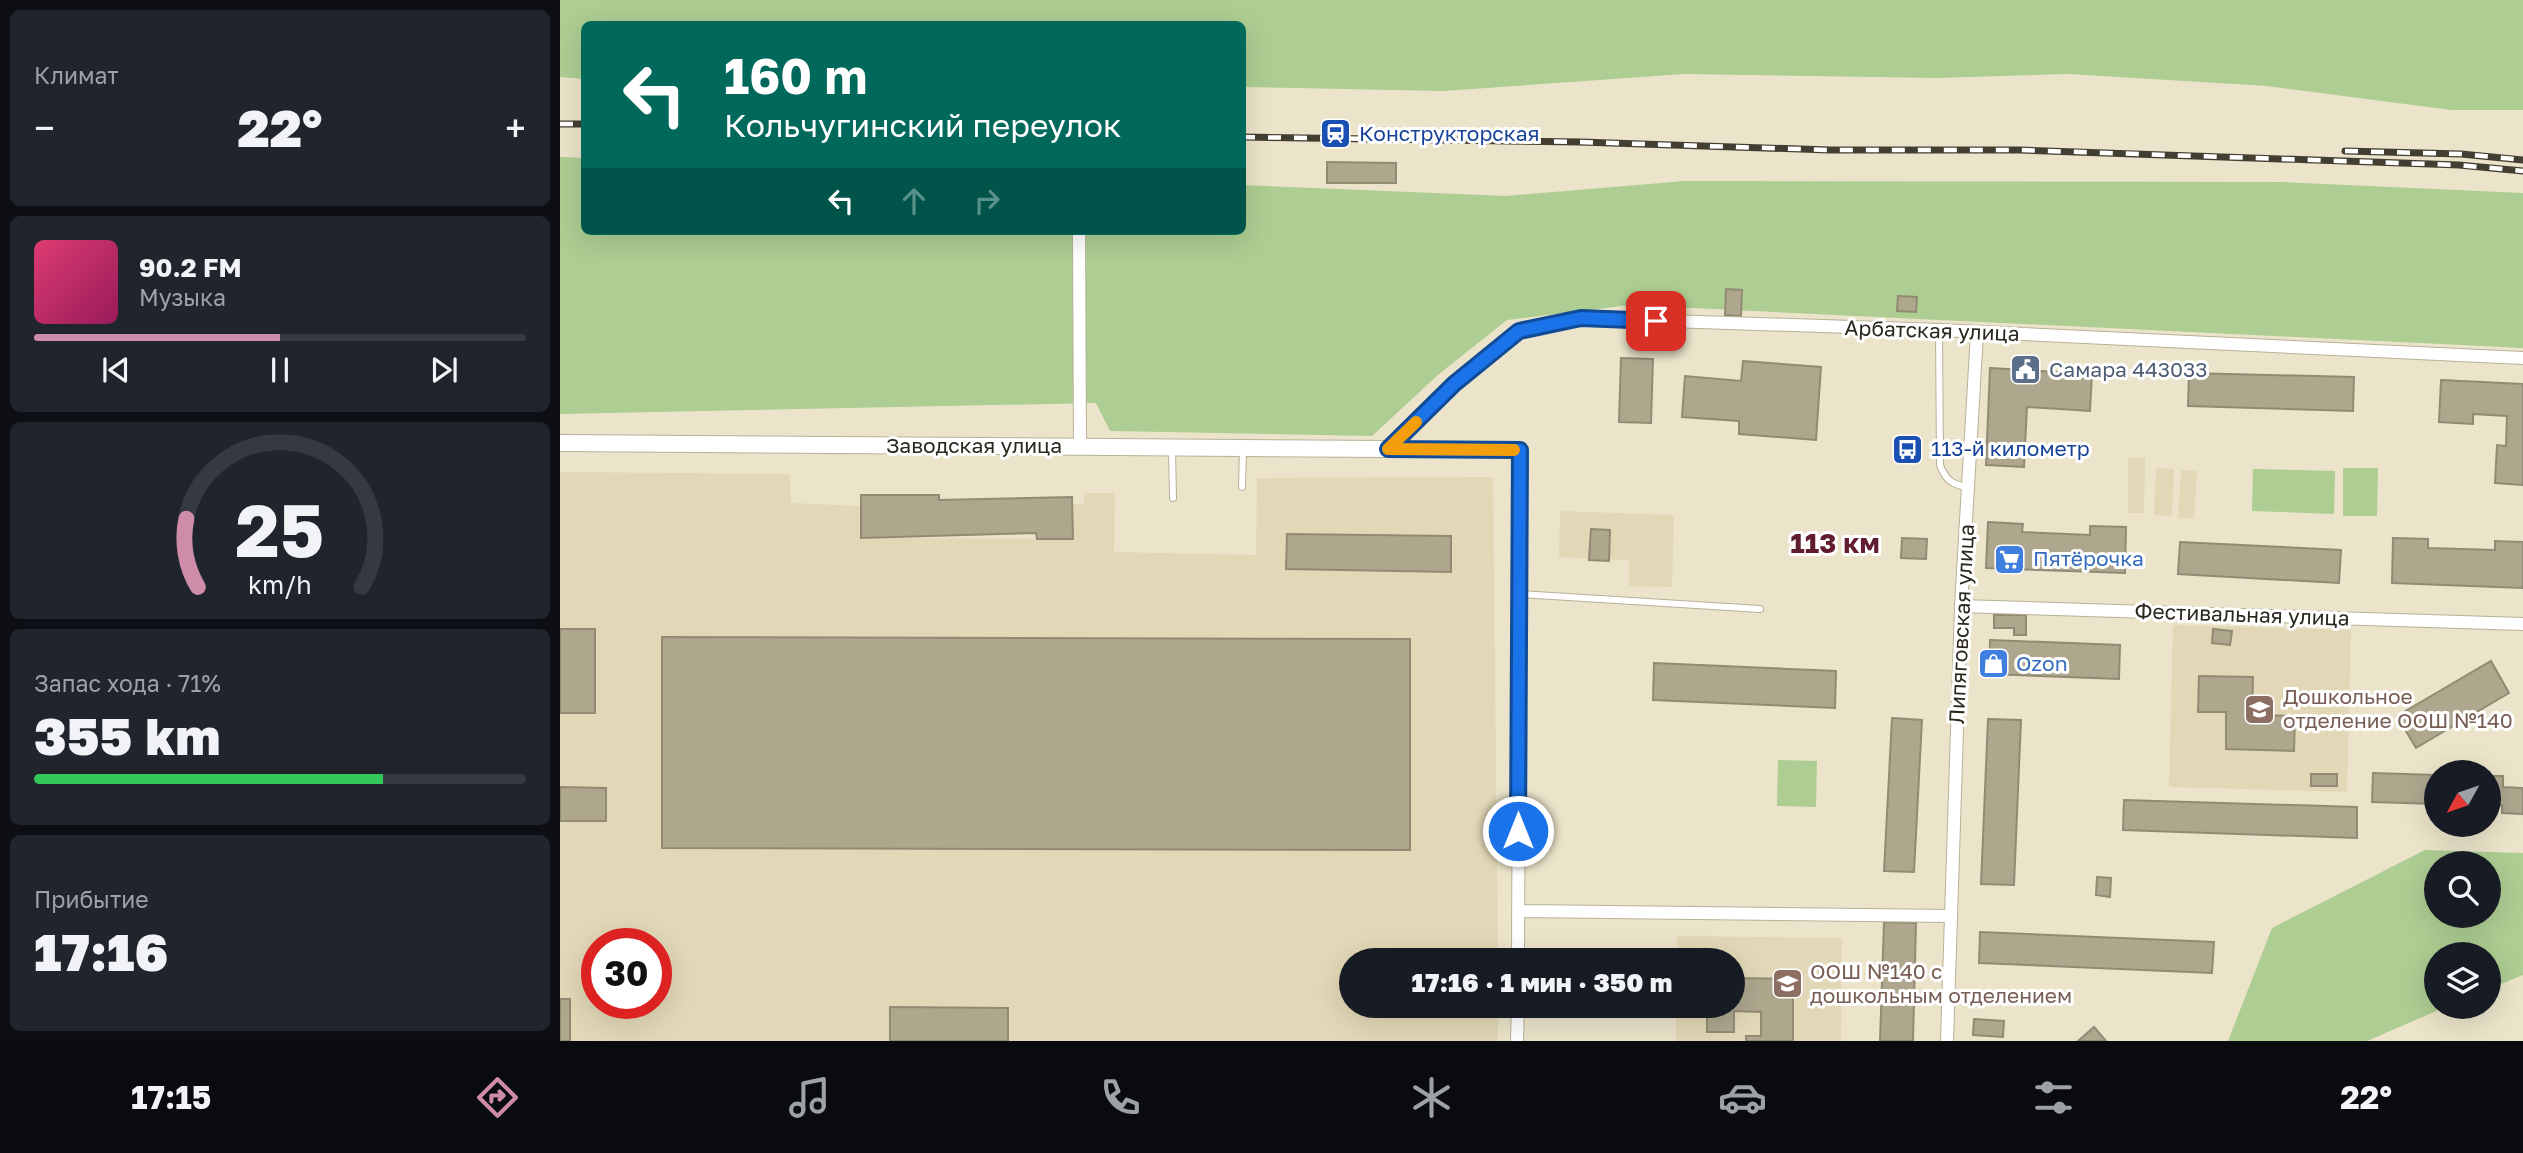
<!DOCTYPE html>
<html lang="ru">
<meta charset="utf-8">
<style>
body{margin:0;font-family:"Golos Text",sans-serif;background:#20242c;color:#f1f3f6;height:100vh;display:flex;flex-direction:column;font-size:26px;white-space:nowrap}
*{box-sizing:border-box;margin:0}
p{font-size:23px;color:#9ea1a6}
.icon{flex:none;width:38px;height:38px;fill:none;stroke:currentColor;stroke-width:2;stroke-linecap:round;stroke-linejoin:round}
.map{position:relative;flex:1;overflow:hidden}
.drawer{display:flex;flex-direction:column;gap:10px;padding:10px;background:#0d0f14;width:560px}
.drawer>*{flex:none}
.banner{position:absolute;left:21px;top:21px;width:665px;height:214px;border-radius:10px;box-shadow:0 7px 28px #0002;background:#00695c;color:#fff;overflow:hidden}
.needle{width:46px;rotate:230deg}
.fabs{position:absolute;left:1864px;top:760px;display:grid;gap:14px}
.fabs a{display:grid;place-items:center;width:77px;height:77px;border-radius:50%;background:#171b24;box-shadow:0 7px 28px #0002;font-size:35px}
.speed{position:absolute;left:21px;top:928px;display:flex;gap:14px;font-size:35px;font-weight:700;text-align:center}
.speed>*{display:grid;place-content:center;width:91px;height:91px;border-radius:50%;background:#171b24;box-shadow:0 7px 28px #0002;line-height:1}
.speed .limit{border:10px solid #d22;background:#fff;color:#111}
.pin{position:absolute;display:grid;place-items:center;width:60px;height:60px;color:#fff;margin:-30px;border-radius:14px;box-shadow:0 4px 10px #0006}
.me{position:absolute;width:77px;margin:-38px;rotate:0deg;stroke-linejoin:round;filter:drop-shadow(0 0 5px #0008)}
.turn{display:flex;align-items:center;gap:24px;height:147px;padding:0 28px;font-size:32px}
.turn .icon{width:91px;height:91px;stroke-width:2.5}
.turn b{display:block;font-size:49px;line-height:60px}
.lanes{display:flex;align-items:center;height:66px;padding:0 28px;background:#0003;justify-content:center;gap:35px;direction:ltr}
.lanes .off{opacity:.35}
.big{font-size:52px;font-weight:800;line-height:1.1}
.drawer .tile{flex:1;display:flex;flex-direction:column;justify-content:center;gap:10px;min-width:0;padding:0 24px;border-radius:10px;background:#20242c}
.drawer .dial{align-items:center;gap:0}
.dial svg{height:182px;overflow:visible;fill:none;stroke:#363941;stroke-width:7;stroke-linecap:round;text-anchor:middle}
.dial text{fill:#f1f3f6;stroke:none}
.song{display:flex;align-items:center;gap:21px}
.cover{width:84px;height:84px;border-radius:10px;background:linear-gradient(135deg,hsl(340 70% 55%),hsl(330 70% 35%))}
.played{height:7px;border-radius:4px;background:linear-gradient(90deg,#ce8ca8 50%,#363941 50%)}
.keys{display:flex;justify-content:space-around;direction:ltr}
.heat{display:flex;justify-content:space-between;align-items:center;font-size:38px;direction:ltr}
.charge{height:10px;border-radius:5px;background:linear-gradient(90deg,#34c759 71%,#363941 0)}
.trip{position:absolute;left:779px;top:948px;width:406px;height:70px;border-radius:35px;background:#171b24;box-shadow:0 7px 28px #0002;font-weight:800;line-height:70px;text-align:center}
.dock{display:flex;height:112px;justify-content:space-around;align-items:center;background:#090b0e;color:#9ea1a6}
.dock .icon{width:49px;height:49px}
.dock .selected{color:#ce8ca8}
.dock b{font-size:32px;color:#f1f3f6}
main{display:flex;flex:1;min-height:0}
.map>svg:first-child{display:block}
</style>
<main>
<section class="drawer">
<div class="tile"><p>Климат</p>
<div class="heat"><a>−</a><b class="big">22°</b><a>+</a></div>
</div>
<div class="tile">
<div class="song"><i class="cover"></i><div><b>90.2 FM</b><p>Музыка</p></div></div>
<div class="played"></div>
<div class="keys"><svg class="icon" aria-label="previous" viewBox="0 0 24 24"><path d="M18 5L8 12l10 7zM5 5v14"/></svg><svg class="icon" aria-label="pause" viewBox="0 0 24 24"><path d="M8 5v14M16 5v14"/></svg><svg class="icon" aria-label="next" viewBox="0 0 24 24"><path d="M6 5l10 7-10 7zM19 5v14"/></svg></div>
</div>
<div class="tile dial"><svg viewBox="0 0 100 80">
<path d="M14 69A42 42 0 1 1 86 69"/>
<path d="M14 69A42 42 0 0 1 9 39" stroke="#ce8ca8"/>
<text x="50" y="56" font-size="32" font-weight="700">25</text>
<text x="50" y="72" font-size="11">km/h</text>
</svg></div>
<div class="tile"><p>Запас хода · 71%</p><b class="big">355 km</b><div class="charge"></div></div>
<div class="tile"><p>Прибытие</p><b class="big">17:16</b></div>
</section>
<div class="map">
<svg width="1963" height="1041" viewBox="0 0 1963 1041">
<rect width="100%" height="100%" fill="#ebe4ca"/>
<path fill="#e2d8b7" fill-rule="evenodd" d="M1568,458h17l-1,55h-16z
M1596,468l18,1 -2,47 -18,-1z
M1621,470l16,1 -3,48 -16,-1z
M0,472l230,2 1,29 70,3 1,32 210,1v-35h12l1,-11h30l-1,59 142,3 1,-77 236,-1 5,484h-147v45h147v35h-938zM37,943h59v60h-59z
M1000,511l114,4 -2,72 -43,-1v-26l-70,-3z
M1613,625l178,5 -4,162 -178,-5z
M1117,936l165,2 -1,103h-165v-35h56v-45h-55z"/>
<path fill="#adcd92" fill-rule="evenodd" d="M0,0h1963v110h-72l-184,-24 -198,-12 -132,4 -253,-4 -241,17 -200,-4 -1,-63h-658v55l-24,-2z
M0,157l24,1v73h658l1,-46 263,11 179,-15 595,1 243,11v155l-893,-43 -123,15 -68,54 -67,62 -262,-5 -14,-28 -536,11z
M1783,468h35l-1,48h-34z
M1693,469l82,2 -1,43 -82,-3z
M1218,760l39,1 -1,46 -39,-1z
M1865,850l98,3v122l-34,14 -1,-35h-52v52h12l-81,35h-139l44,-113zM1876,863h52v52h-52z"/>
<path fill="#aea78e" stroke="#928b73" stroke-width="2" d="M767,162l69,1v20h-69z
M1166,289l16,1 -1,26 -16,-1z
M1338,296l19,1 -1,15 -19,-1z
M1061,358l32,1 -2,64 -32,-1z
M1183,361l78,6 -5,73 -77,-6v-13l-57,-4 3,-41 56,5z
M1430,368l102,6 -2,37 -63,-4 -3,60 -38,-2z
M1629,373l165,4 -1,34 -165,-5z
M1881,380l82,4v101l-28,-2 2,-38 9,1 1,-30 -34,-2v10l-34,-2z
M1336 448a12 12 0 1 1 24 0a12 12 0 1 1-24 0Z
M301,495h78v5l133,-3 1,42h-36l-1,-6 -175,5z
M1428,522l35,2 -1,8 68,3v-9l36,1 -1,46 -139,-5z
M1031,529l19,1 -1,31 -20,-1z
M727,534l164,2v36l-165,-3z
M1342,538l25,1 -1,20 -25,-1z
M1833,538l35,1v9l67,2v-9l28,1v46l-131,-5z
M1620,542l161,8 -2,33 -161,-9z
M1434,615h32v20h-12v-7h-20z
M0,629h35v84h-35z
M1653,629l19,2 -2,14 -18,-2z
M102,637l748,2v211l-748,-2z
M1430,640l130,5 -1,34 -130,-5z
M1931,661l18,32 -93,55 -19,-32z
M1094,663l182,8 -1,37 -182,-8z
M1639,676l54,1 -1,38 43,1 -1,35 -68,-2v-37h-28z
M1332,718l30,2 -8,152 -30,-1z
M1428,719l33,1 -7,165 -33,-1z
M1813,773l63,2v29l-64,-2z
M1751,774h26v12h-26z
M1928,776h15v11l20,1v26l-21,-1v-8h-14z
M0,787l46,1v33h-46z
M1564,800l233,7v31l-234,-8z
M1537,877l14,1 -1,19 -14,-2z
M1324,922l32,1 -3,118h-33z
M1420,932l234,10 -2,31 -233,-10z
M1172,978l61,1v62h-47v-5h15v-24l-27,-1v21h-27v-26h25z
M0,999h10v42h-10z
M1011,1006h76v3l-76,-1z
M330,1007l118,1v33h-118z
M1414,1019l30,2 -1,16 -30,-2z
M1534,1027l12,14h-28z"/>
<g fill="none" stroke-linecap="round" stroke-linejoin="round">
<defs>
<path id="service" d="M1379,330l1,135c6,16 12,19 29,23
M612,450l1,48
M682,487l1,-37
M960,594l240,15"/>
<path id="minor" d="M519,231l1,216
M828,449l66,-65 65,-53 62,-13 358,12 584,28
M828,449l132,1 -2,511
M1401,606l562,18
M958,911l433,5
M957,1041l1,-35
M1387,1041l14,-435 16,-273"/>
<path id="tertiary" d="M0,443l828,6"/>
</defs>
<use href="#service" stroke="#b8b198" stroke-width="8"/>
<use href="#minor" stroke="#b8b198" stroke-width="14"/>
<use href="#tertiary" stroke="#b8b198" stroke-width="18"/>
<use href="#service" stroke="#fff" stroke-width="6"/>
<use href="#minor" stroke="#fff" stroke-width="12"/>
<use href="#tertiary" stroke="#fff" stroke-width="16"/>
<defs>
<path id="rail" d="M0,124h24
M682,137l338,5 249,8h191l439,15 64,6
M1785,151l116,3 62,6"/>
</defs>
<use href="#rail" stroke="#423e32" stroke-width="7"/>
<use href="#rail" stroke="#fff" stroke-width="4.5" stroke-dasharray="13" stroke-linecap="butt"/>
</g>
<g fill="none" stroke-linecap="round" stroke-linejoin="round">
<defs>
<path id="route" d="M958,831l2,-381 -132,-1 66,-65 65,-53 62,-13 75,3"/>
</defs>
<use href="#route" stroke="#114b97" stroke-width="18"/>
<use href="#route" stroke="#1a73e8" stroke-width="12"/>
<path stroke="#f59e0b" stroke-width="12" d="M856,422l-28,27 126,1"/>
</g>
<defs>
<symbol id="station-square" viewBox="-11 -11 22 22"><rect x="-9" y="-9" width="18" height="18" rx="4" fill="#1a4fb4" stroke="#fff"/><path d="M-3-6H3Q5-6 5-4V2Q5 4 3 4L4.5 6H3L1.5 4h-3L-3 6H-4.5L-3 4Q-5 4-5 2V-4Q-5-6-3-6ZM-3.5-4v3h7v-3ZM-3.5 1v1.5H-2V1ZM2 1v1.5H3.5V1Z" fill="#fff"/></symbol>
<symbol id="civic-square" viewBox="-11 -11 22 22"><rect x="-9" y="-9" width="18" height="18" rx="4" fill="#5c6f8a" stroke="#fff"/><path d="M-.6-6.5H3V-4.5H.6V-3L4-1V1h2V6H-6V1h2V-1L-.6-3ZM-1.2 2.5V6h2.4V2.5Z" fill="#fff"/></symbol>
<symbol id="bus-square" viewBox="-11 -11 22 22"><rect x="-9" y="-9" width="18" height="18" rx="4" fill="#1a4fb4" stroke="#fff"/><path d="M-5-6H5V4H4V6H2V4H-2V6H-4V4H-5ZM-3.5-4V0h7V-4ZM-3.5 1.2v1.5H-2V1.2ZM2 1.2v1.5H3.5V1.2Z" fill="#fff"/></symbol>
<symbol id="supermarket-square" viewBox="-11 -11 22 22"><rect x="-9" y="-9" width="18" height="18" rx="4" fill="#3f7fe0" stroke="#fff"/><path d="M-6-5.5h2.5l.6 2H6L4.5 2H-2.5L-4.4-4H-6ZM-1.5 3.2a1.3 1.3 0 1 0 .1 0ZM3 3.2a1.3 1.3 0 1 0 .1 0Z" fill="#fff"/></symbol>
<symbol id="shop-square" viewBox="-11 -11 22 22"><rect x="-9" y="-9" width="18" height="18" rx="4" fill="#3f7fe0" stroke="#fff"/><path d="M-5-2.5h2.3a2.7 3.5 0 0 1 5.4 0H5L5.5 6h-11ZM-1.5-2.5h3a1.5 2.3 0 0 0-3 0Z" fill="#fff"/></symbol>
<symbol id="school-square" viewBox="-11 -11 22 22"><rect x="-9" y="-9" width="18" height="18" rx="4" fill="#8d6e63" stroke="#fff"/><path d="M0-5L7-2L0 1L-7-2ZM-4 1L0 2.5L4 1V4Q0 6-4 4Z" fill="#fff"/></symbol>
</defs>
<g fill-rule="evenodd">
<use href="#station-square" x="758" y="116" width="35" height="35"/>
<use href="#civic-square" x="1448" y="352" width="35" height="35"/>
<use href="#bus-square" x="1330" y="432" width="35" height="35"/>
<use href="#supermarket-square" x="1432" y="542" width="35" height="35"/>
<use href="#shop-square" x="1416" y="646" width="35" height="35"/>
<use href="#school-square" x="1682" y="692" width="35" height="35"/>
<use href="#school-square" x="1210" y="966" width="35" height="35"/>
</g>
<g text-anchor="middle" stroke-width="6" stroke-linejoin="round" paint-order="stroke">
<g font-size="21" fill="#164399" stroke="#fff" text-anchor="start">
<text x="799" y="141">Конструкторская</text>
<text x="1371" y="456">113-й километр</text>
</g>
<g font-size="21" fill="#2a271d" stroke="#fff">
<text transform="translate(1372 331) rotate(2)" y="7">Арбатская улица</text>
<text x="414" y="453">Заводская улица</text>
<text transform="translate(1682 615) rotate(2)" y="7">Фестивальная улица</text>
<text transform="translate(1402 624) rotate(-87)" y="7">Липяговская улица</text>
</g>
<g font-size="21" fill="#4e5e75" stroke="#fff" text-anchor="start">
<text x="1489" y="377">Самара 443033</text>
</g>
<g font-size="21" fill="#366cbe" stroke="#fff" text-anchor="start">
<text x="1473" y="566">Пятёрочка</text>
<text x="1456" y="671">Ozon</text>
</g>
<g font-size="21" fill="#785e54" stroke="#fff" text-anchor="start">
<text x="1723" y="704">Дошкольное<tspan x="1723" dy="24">отделение ООШ №140</tspan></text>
<text x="1250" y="979">ООШ №140 с<tspan x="1250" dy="24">дошкольным отделением</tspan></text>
</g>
<g font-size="28" font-weight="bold" fill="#611c2f" stroke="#fff">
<text x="1275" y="553">113 км</text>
</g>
</g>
</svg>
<div class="fabs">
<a><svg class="needle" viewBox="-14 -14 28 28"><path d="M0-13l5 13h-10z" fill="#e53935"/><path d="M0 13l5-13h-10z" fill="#9ea1a6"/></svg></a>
<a><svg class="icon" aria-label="search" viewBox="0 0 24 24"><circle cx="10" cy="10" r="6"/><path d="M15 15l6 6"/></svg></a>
<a><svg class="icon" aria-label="layers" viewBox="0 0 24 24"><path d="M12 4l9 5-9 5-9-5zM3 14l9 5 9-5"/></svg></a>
</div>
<div class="speed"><div class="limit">30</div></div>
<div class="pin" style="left:1096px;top:321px;background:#d93025"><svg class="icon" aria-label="arrive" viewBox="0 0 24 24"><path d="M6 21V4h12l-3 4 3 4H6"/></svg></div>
<svg class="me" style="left:958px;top:831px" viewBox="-20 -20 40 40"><circle r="17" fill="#1a73e8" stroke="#fff" stroke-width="3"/><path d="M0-11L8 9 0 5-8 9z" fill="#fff"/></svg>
<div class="trip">17:16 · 1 мин · 350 m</div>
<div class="banner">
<div class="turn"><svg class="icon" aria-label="left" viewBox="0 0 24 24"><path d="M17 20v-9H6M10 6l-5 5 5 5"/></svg><div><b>160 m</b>Кольчугинский переулок</div></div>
<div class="lanes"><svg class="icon" aria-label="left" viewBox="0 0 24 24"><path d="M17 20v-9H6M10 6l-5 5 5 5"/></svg><svg class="icon off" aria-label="ahead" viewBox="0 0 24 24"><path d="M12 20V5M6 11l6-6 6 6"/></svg><svg class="icon off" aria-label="right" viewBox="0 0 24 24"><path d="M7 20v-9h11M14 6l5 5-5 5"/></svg></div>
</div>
</div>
</main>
<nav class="dock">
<b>17:15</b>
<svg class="icon selected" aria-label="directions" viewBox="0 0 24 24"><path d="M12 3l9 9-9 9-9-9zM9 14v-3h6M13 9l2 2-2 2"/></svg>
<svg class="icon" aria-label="music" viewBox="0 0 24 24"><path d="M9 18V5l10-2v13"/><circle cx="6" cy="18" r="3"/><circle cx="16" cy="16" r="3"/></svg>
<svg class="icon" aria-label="phone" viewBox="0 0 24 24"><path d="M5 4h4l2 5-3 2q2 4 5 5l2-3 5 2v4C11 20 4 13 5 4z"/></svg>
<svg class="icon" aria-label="climate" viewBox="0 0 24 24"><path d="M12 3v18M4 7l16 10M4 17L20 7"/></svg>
<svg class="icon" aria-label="car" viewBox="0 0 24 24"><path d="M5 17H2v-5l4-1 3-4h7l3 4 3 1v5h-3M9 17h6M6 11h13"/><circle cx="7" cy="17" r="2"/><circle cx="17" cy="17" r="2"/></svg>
<svg class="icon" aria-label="filters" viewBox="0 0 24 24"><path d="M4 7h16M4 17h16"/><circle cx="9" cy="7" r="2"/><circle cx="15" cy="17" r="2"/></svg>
<b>22°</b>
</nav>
